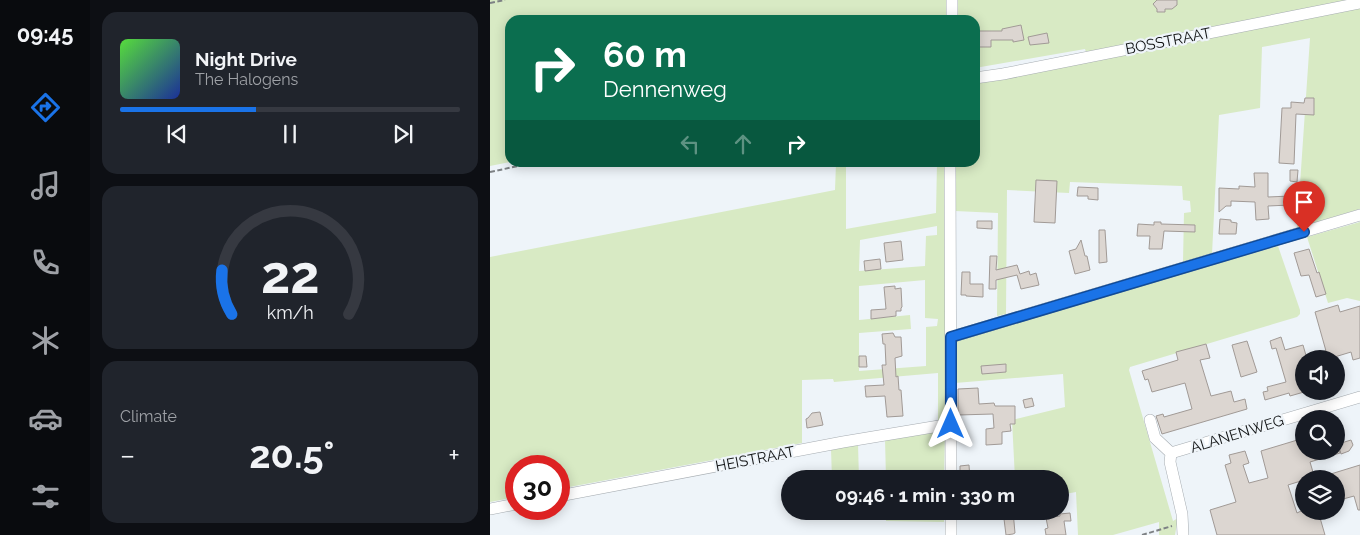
<!DOCTYPE html>
<meta charset="utf-8">
<style>
body{margin:0;font-family:Raleway,sans-serif;background:#20242c;color:#f1f3f6;height:100vh;display:flex;flex-direction:column;font-size:19px;white-space:nowrap}
*{box-sizing:border-box;margin:0}
p{font-size:16px;color:#9ea1a6}
.icon{flex:none;width:28px;height:28px;fill:none;stroke:currentColor;stroke-width:2;stroke-linecap:round;stroke-linejoin:round}
.map{position:relative;flex:1;overflow:hidden}
.panel{display:flex;flex-direction:column;gap:12px;padding:12px;background:#0d0f14;width:400px}
.panel>*{flex:none}
.banner{position:absolute;left:15px;top:15px;width:475px;height:152px;border-radius:15px;box-shadow:0 2px 12px #0003;background:#0b6e4f;color:#fff;overflow:hidden}
.fabs{position:absolute;left:805px;top:350px;display:grid;gap:10px}
.fabs a{display:grid;place-items:center;width:50px;height:50px;border-radius:50%;background:#171b24;box-shadow:0 2px 12px #0003;font-size:25px}
.speed{position:absolute;left:15px;top:455px;display:flex;gap:10px;font-size:25px;font-weight:700;text-align:center}
.speed>*{display:grid;place-content:center;width:65px;height:65px;border-radius:50%;background:#171b24;box-shadow:0 2px 12px #0003;line-height:1}
.speed .limit{border:8px solid #d22;background:#fff;color:#111}
.pin{position:absolute;display:grid;place-items:center;width:42px;height:42px;color:#fff;margin:-51px -21px;border-radius:50% 50% 50% 0;rotate:-45deg;box-shadow:0 0 5px #0007}
.pin .icon{rotate:45deg}
.me{position:absolute;width:55px;margin:-28px;rotate:0deg;stroke-linejoin:round;filter:drop-shadow(0 0 4px #0008)}
.turn{display:flex;align-items:center;gap:18px;height:105px;padding:0 15px;font-size:22px}
.turn .icon{width:65px;height:65px;stroke-width:2.5}
.turn b{display:block;font-size:35px;line-height:42px}
.lanes{display:flex;align-items:center;height:48px;padding:0 15px;background:#0003;justify-content:center;gap:25px;direction:ltr}
.lanes .off{opacity:.35}
.big{font-size:38px;font-weight:700;line-height:1.1}
.panel .card{flex:1;display:flex;flex-direction:column;justify-content:center;gap:8px;min-width:0;padding:0 18px;border-radius:15px;background:#20242c}
.panel .dial{align-items:center;gap:0}
.dial svg{height:130px;overflow:visible;fill:none;stroke:#363941;stroke-width:7;stroke-linecap:round;text-anchor:middle}
.dial text{fill:#f1f3f6;stroke:none}
.song{display:flex;align-items:center;gap:15px}
.cover{width:60px;height:60px;border-radius:8px;background:linear-gradient(135deg,hsl(110 70% 55%),hsl(230 70% 35%))}
.played{height:5px;border-radius:2px;background:linear-gradient(90deg,#1a73e8 40%,#363941 40%)}
.keys{display:flex;justify-content:space-around;direction:ltr}
.heat{display:flex;justify-content:space-between;align-items:center;font-size:28px;direction:ltr}
.trip{position:absolute;left:291px;top:470px;width:288px;height:50px;border-radius:25px;background:#171b24;box-shadow:0 2px 12px #0003;font-weight:700;line-height:50px;text-align:center}
main{display:flex;flex:1;min-height:0}
.dock{display:flex;flex-direction:column;width:90px;justify-content:space-around;align-items:center;background:#090b0e;color:#9ea1a6}
.dock .icon{width:35px;height:35px}
.dock .current{color:#1a73e8}
.dock b{font-size:22px;color:#f1f3f6}
.map>svg:first-child{display:block}
</style>
<main>
<nav class="dock">
<b>09:45</b>
<svg class="icon current" aria-label="directions" viewBox="0 0 24 24"><path d="M12 3l9 9-9 9-9-9zM9 14v-3h6M13 9l2 2-2 2"/></svg>
<svg class="icon" aria-label="music" viewBox="0 0 24 24"><path d="M9 18V5l10-2v13"/><circle cx="6" cy="18" r="3"/><circle cx="16" cy="16" r="3"/></svg>
<svg class="icon" aria-label="phone" viewBox="0 0 24 24"><path d="M5 4h4l2 5-3 2q2 4 5 5l2-3 5 2v4C11 20 4 13 5 4z"/></svg>
<svg class="icon" aria-label="climate" viewBox="0 0 24 24"><path d="M12 3v18M4 7l16 10M4 17L20 7"/></svg>
<svg class="icon" aria-label="car" viewBox="0 0 24 24"><path d="M5 17H2v-5l4-1 3-4h7l3 4 3 1v5h-3M9 17h6M6 11h13"/><circle cx="7" cy="17" r="2"/><circle cx="17" cy="17" r="2"/></svg>
<svg class="icon" aria-label="filters" viewBox="0 0 24 24"><path d="M4 7h16M4 17h16"/><circle cx="9" cy="7" r="2"/><circle cx="15" cy="17" r="2"/></svg>
</nav>
<section class="panel">
<div class="card">
<div class="song"><i class="cover"></i><div><b>Night Drive</b><p>The Halogens</p></div></div>
<div class="played"></div>
<div class="keys"><svg class="icon" aria-label="previous" viewBox="0 0 24 24"><path d="M18 5L8 12l10 7zM5 5v14"/></svg><svg class="icon" aria-label="pause" viewBox="0 0 24 24"><path d="M8 5v14M16 5v14"/></svg><svg class="icon" aria-label="next" viewBox="0 0 24 24"><path d="M6 5l10 7-10 7zM19 5v14"/></svg></div>
</div>
<div class="card dial"><svg viewBox="0 0 100 80">
<path d="M14 69A42 42 0 1 1 86 69"/>
<path d="M14 69A42 42 0 0 1 8 42" stroke="#1a73e8"/>
<text x="50" y="56" font-size="32" font-weight="700">22</text>
<text x="50" y="72" font-size="11">km/h</text>
</svg></div>
<div class="card"><p>Climate</p>
<div class="heat"><a>−</a><b class="big">20.5°</b><a>+</a></div>
</div>
</section>
<div class="map">
<svg width="870" height="535" viewBox="0 0 870 535">
<rect width="100%" height="100%" fill="#eef4f9"/>
<path fill="#d8eac4" fill-rule="evenodd" d="M0,0h863l-267,52 -1,-3 -110,19v-48h-465v142l-20,4z
M870,8v201l-63,19 13,-190 -48,9 -2,61 -41,7 -7,139 -29,8 1,-49 7,-1 -1,-11 -7,-1 -1,-14 -112,-4 -1,11 -62,-3 -1,124 -9,2 1,-103 -43,-2v-48l20,-1v-81z
M346,163h10v66l90,-16 1,-50h9l1,259 -9,1v-50l-104,9 -1,-3 -31,1v63l-243,46v-23h-43v31l-26,5v-245l345,-67zM447,226v9l-11,1 -1,30 -66,5 1,-31zM435,280v38l13,1 -1,7 -11,1v39l-67,5v-38l52,-4 -1,-14 -51,5v-34z
M870,222v79l-13,-3 -19,5 -21,-66z
M788,246l22,64v4l-3,3 -167,50 -1,3 44,151 5,-3 -3,17h-16v-13l-46,13h-35l-2,-43 -16,3v-16h-45l-3,-59 53,-13 -2,-33 -108,9v-43z
M455,430l-1,49h-58l-1,-40z
M368,444l1,35h-27l-1,-30z
M396,511h58v11l-58,-1z"/>
<path fill="#dcd6d1" stroke="#a19a96" d="M667,0h20v5l-5,4h-7v3h-8v-3l-4,-5z
M531,25l3,15 -11,2v-2h-22v7h-12l-1,-16h24v-2z
M557,33l2,10 -19,2 -2,-8z
M815,98h9v17l-18,-1 -2,50 -15,-1 3,-55h9v-6l13,1z
M800,170h8l-1,12 -7,-1z
M764,173h14v24l22,-1v9l-22,1 1,13 -13,1 -1,-18 -24,-1v5h-5l-7,6v-24l20,1v-3l16,1z
M546,180l21,1 -2,42 -21,-1z
M588,187l20,1v12l-10,-1v-3h-11z
M730,219l11,1v2l6,1 -1,11h-17z
M487,221h15v8l-15,-1z
M664,222h7v2l34,1v7l-31,-1 -2,18h-13l1,-13h-13l1,-12 16,1z
M609,230h6l2,32 -8,1z
M591,240l4,16h2l3,14 -15,4 -6,-23 7,-2z
M411,241l2,19 -17,2 -2,-19z
M819,249l8,24 2,-1 7,22 -10,3 -7,-22 -8,1 -7,-23z
M500,256h7l-1,14 21,-5 3,9 9,-3 1,4 6,-2 3,12 -18,4 -4,-14 -21,5v9h-7z
M390,259l1,10 -16,2 -1,-10z
M472,272h8v12h13v13l-17,-1v-1h-5z
M405,286v3l6,-1 1,19 -1,1v3h-5v5l-25,3v-9l15,-1 -2,-22z
M848,305l2,7 20,-6v52l-7,2 -2,-8 -23,7h-21l-1,-2 20,-6 -11,-39z
M403,333l2,4h6l1,19 -7,2 1,19 2,-1 1,14h2l2,26 -16,1 -2,-21 -19,1 -1,-11 19,-1 -2,-20h4l-1,-21h-2l-1,-10z
M791,337l4,13 18,-5 4,14h-3v33l-14,4 -1,-3 -24,7 -2,-8 5,-1 -1,-4 19,-5 -10,-34 -4,1 -2,-8z
M757,341l10,31 -16,5 -9,-32z
M716,344l4,14 -10,2 11,36 20,-5 3,11 11,-3 2,10 -85,25 -6,-18 7,-2 1,3 28,-8 -7,-26 -33,9 -4,-13 -3,1 -3,-9 36,-11 -2,-8z
M369,356h7l1,11h-8z
M516,364v8l-24,2 -1,-8z
M488,388l1,16 15,-1 1,3h20v18h-5l1,7 -9,1v12l-16,1v-16l8,-1 -1,-14 -35,1v-26z
M542,398l2,8 -9,2 -2,-8z
M330,412l3,13 -16,3 -1,-9 2,-1 4,-5z
M814,438v13h36v2l-30,9 5,17h-11v1l-16,5 9,28 4,-2h17l7,24h-108l-7,-25 26,-8 -11,-37 6,-2 -2,-8 16,-4 4,12 -6,2 6,18 19,-5 -7,-27z
M861,440l2,5 -4,6 -8,3 -3,-10z
M479,465l1,14h-10v-13z
M870,465v45h-2l-4,-14 -18,5v-22h-14l-1,-2z
M513,511h10l2,22 -2,1 -7,1z
M580,513l1,8h-7l2,14h-20l-1,-6 3,-1 -2,-10 14,-2v-2z"/>
<g fill="none" stroke-linecap="round" stroke-linejoin="round">
<defs>
<path id="minor" d="M462,20v-20
M485,78l28,-4 357,-71
M460,162l1,317
M461,337l409,-122
M660,420l5,18 16,15
M681,453l189,-56
M681,453l-1,9 12,52 1,21
M69,496l284,-54 108,-18
M0,509l26,-5
M461,511v24"/>
</defs>
<use href="#minor" stroke="#a6acb1" stroke-width="12"/>
<path stroke="#7d8184" stroke-width="2" stroke-dasharray="5 2.5" stroke-linecap="butt" d="M0,3l15,-3
M0,172l47,-10
M652,535l30,-9"/>
<use href="#minor" stroke="#fff" stroke-width="11"/>
</g>
<g fill="none" stroke-linecap="round" stroke-linejoin="round">
<defs>
<path id="route" d="M461,424v-87l353,-105"/>
</defs>
<use href="#route" stroke="#114b97" stroke-width="12"/>
<use href="#route" stroke="#1a73e8" stroke-width="9"/>
</g>
<g text-anchor="middle" stroke-width="4.5" stroke-linejoin="round" paint-order="stroke">
<g font-size="15" fill="#111314" stroke="#eef4f9">
<text transform="translate(678 41) rotate(-11)" y="5">BOSSTRAAT</text>
<text transform="translate(747 434) rotate(-17)" y="5">ALANENWEG</text>
<text transform="translate(265 459) rotate(-11)" y="5">HEISTRAAT</text>
</g>
</g>
</svg>
<div class="fabs">
<a><svg class="icon" aria-label="sound" viewBox="0 0 24 24"><path d="M4 9h4l5-4v14l-5-4H4zM17 9q2 3 0 6"/></svg></a>
<a><svg class="icon" aria-label="search" viewBox="0 0 24 24"><circle cx="10" cy="10" r="6"/><path d="M15 15l6 6"/></svg></a>
<a><svg class="icon" aria-label="layers" viewBox="0 0 24 24"><path d="M12 4l9 5-9 5-9-5zM3 14l9 5 9-5"/></svg></a>
</div>
<div class="speed"><div class="limit">30</div></div>
<div class="pin" style="left:814px;top:232px;background:#d93025"><svg class="icon" aria-label="arrive" viewBox="0 0 24 24"><path d="M6 21V4h12l-3 4 3 4H6"/></svg></div>
<svg class="me" style="left:461px;top:424px" viewBox="-20 -20 40 40"><path d="M0-17L14 15 0 8-14 15z" fill="#1a73e8" stroke="#fff" stroke-width="4"/></svg>
<div class="trip">09:46 · 1 min · 330 m</div>
<div class="banner">
<div class="turn"><svg class="icon" aria-label="right" viewBox="0 0 24 24"><path d="M7 20v-9h11M14 6l5 5-5 5"/></svg><div><b>60 m</b>Dennenweg</div></div>
<div class="lanes"><svg class="icon off" aria-label="left" viewBox="0 0 24 24"><path d="M17 20v-9H6M10 6l-5 5 5 5"/></svg><svg class="icon off" aria-label="ahead" viewBox="0 0 24 24"><path d="M12 20V5M6 11l6-6 6 6"/></svg><svg class="icon" aria-label="right" viewBox="0 0 24 24"><path d="M7 20v-9h11M14 6l5 5-5 5"/></svg></div>
</div>
</div>
</main>
